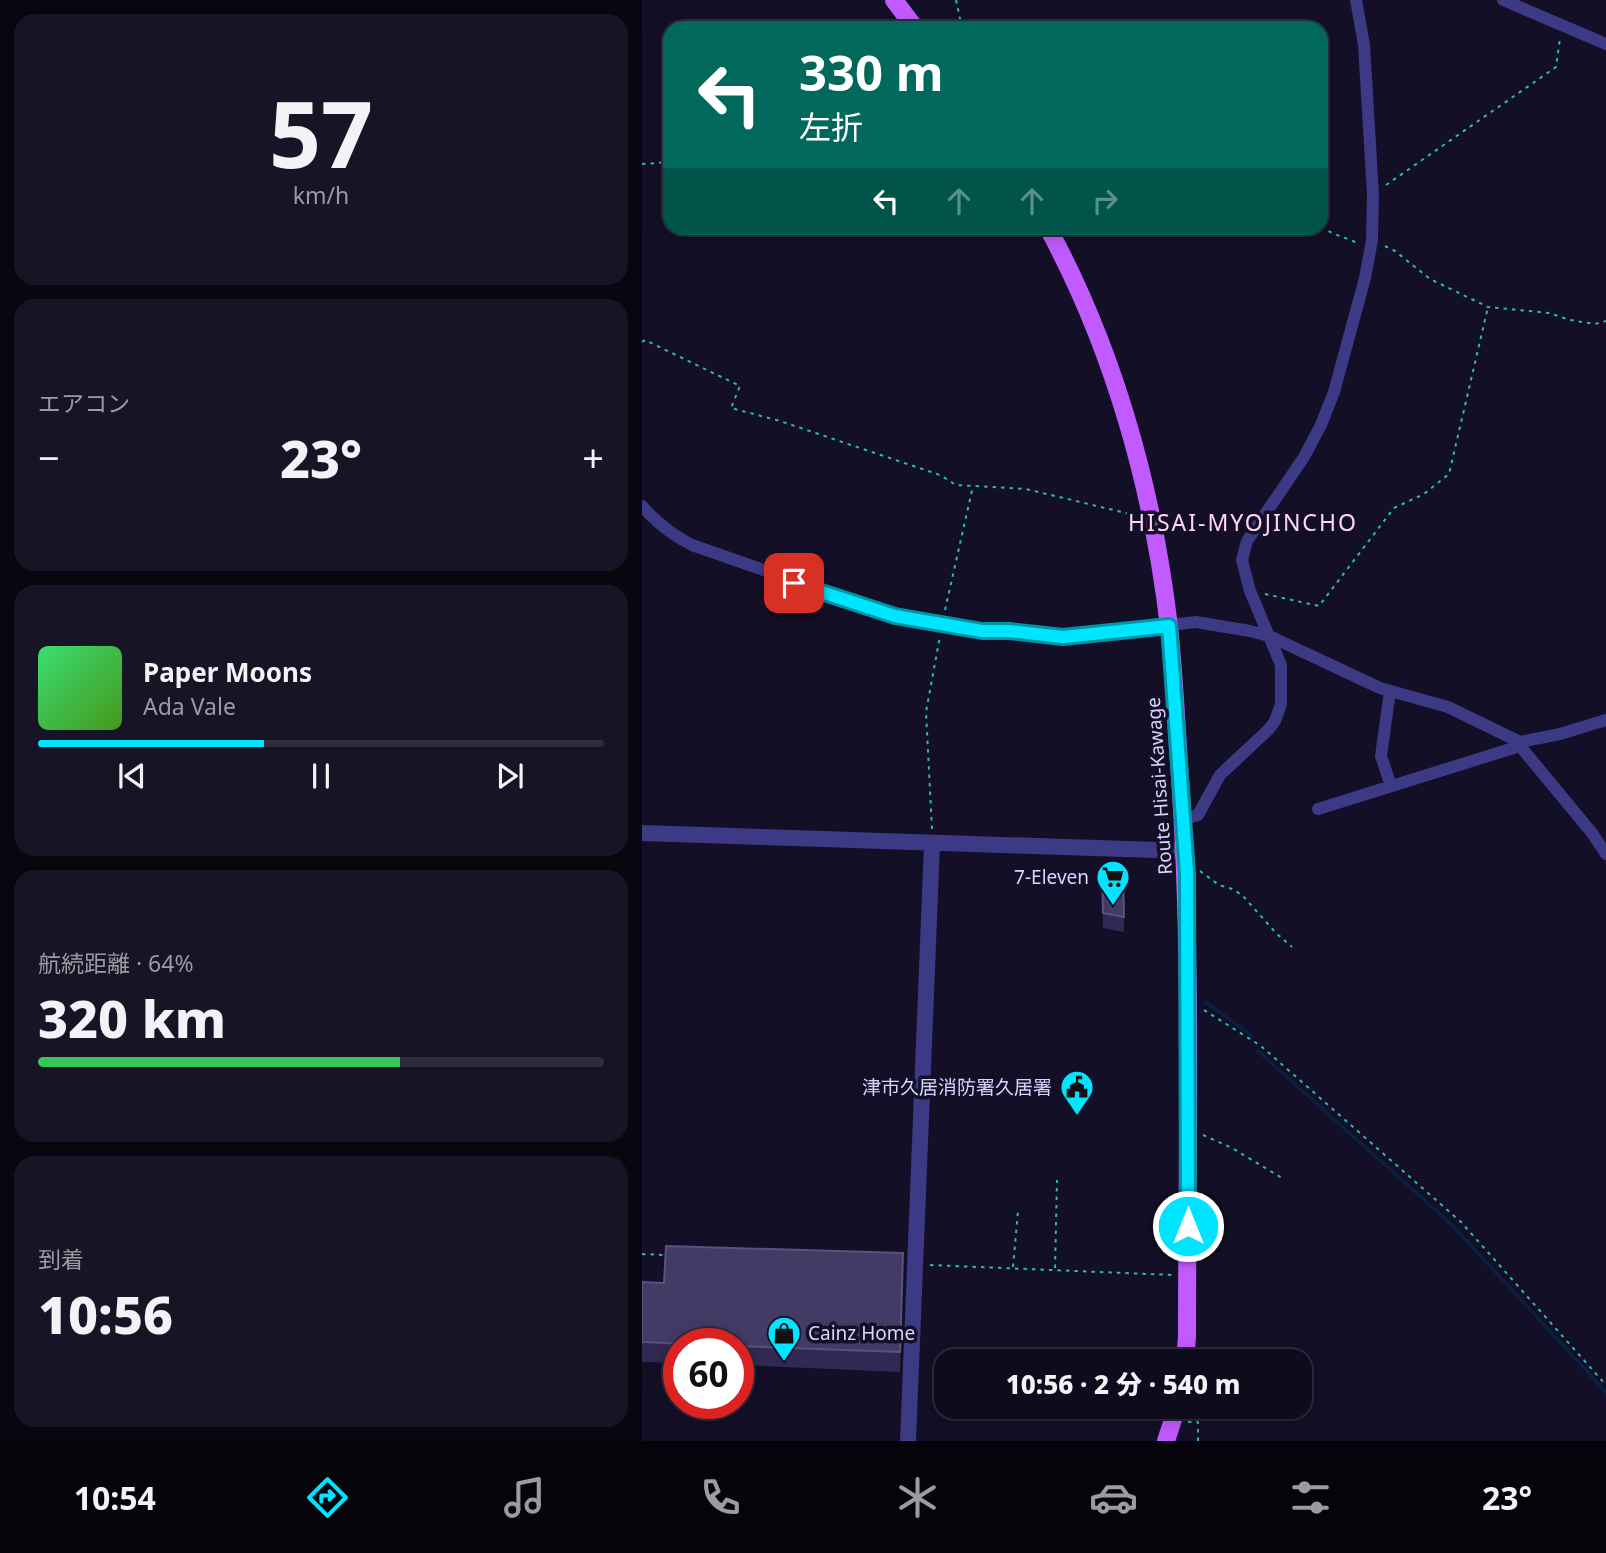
<!DOCTYPE html>
<html lang="ja">
<meta charset="utf-8">
<style>
body{margin:0;font-family:"Noto Sans","Noto Sans JP",sans-serif;background:#171425;color:#f1f3f6;height:100vh;display:flex;flex-direction:column;font-size:26px;white-space:nowrap}
*{box-sizing:border-box;margin:0}
p{font-size:23px;color:#9b9ba3}
.icon{flex:none;width:38px;height:38px;fill:none;stroke:currentColor;stroke-width:2;stroke-linecap:round;stroke-linejoin:round}
.map{position:relative;flex:1;overflow:hidden}
.drawer{display:flex;flex-direction:column;gap:14px;padding:14px;background:#08060f;width:642px}
.drawer>*{flex:none}
.top-card{position:absolute;left:21px;top:21px;width:665px;height:214px;border-radius:21px;box-shadow:0 4px 18px #0003,0 0 0 2px #2e2b3b;background:#00695c;color:#fff;overflow:hidden}
.speed{position:absolute;left:21px;top:1328px;display:flex;gap:14px;font-size:35px;font-weight:700;text-align:center}
.speed>*{display:grid;place-content:center;width:91px;height:91px;border-radius:50%;background:#0e0b1c;box-shadow:0 4px 18px #0003,0 0 0 2px #2e2b3b;line-height:1}
.speed .limit{border:10px solid #d22;background:#fff;color:#111}
.pin{position:absolute;display:grid;place-items:center;width:60px;height:60px;color:#fff;margin:-30px;border-radius:14px;box-shadow:0 4px 10px #0006}
.me{position:absolute;width:77px;margin:-38px;rotate:0deg;stroke-linejoin:round;filter:drop-shadow(0 0 5px #0008)}
.turn{display:flex;align-items:center;gap:24px;height:147px;padding:0 21px;font-size:32px}
.turn .icon{width:91px;height:91px;stroke-width:2.5}
.turn b{display:block;font-size:49px;line-height:60px}
.lanes{display:flex;align-items:center;height:66px;padding:0 21px;background:#0003;justify-content:center;gap:35px;direction:ltr}
.lanes .off{opacity:.35}
.big{font-size:52px;font-weight:800;line-height:1.1}
.drawer .tile{flex:1;display:flex;flex-direction:column;justify-content:center;gap:10px;min-width:0;padding:0 24px;border-radius:21px;background:#171425}
.drawer .dial{align-items:center;gap:0}
.dial b{font-size:91px;line-height:1}
.song{display:flex;align-items:center;gap:21px}
.cover{width:84px;height:84px;border-radius:10px;background:linear-gradient(135deg,hsl(140 70% 55%),hsl(100 70% 35%))}
.played{height:7px;border-radius:4px;background:linear-gradient(90deg,#00e5ff 40%,#2e2b3b 40%)}
.keys{display:flex;justify-content:space-around;direction:ltr}
.heat{display:flex;justify-content:space-between;align-items:center;font-size:38px;direction:ltr}
.charge{height:10px;border-radius:5px;background:linear-gradient(90deg,#34c759 64%,#2e2b3b 0)}
.trip{position:absolute;left:292px;top:1349px;width:378px;height:70px;border-radius:21px;background:#0e0b1c;box-shadow:0 4px 18px #0003,0 0 0 2px #2e2b3b;font-weight:800;line-height:70px;text-align:center}
.dock{display:flex;height:112px;justify-content:space-around;align-items:center;background:#06040b;color:#9b9ba3}
.dock .icon{width:49px;height:49px}
.dock .active{color:#00e5ff}
.dock b{font-size:32px;color:#f1f3f6}
main{display:flex;flex:1;min-height:0}
.map>svg:first-child{display:block}
</style>
<main>
<section class="drawer">
<div class="tile dial"><b>57</b><p>km/h</p></div>
<div class="tile"><p>エアコン</p>
<div class="heat"><a>−</a><b class="big">23°</b><a>+</a></div>
</div>
<div class="tile">
<div class="song"><i class="cover"></i><div><b>Paper Moons</b><p>Ada Vale</p></div></div>
<div class="played"></div>
<div class="keys"><svg class="icon" aria-label="previous" viewBox="0 0 24 24"><path d="M18 5L8 12l10 7zM5 5v14"/></svg><svg class="icon" aria-label="pause" viewBox="0 0 24 24"><path d="M8 5v14M16 5v14"/></svg><svg class="icon" aria-label="next" viewBox="0 0 24 24"><path d="M6 5l10 7-10 7zM19 5v14"/></svg></div>
</div>
<div class="tile"><p>航続距離 · 64%</p><b class="big">320 km</b><div class="charge"></div></div>
<div class="tile"><p>到着</p><b class="big">10:56</b></div>
</section>
<div class="map">
<svg width="964" height="1441" viewBox="0 0 964 1441">
<rect width="100%" height="100%" fill="#130f26"/>
<g fill="none" stroke-linecap="round" stroke-linejoin="round">
<path stroke="#0a1f44" stroke-width="3.5" d="M563,1002l44,31 2,4
M616,1051l193,173 155,168"/>
<path stroke="#2fb8b0" stroke-width="2" stroke-dasharray="3.5 5" stroke-linecap="butt" d="M314,0l6,28
M0,164l28,-2
M744,185l170,-118 4,-29
M679,227l11,6 26,10
M743,246l10,5 35,28 58,28 61,6 21,7 25,4 11,-3
M0,342l3,-2 95,46 -9,22 49,13 160,54 16,10 70,4 108,26
M623,594l54,12 75,-98 30,-14 25,-20 39,-167
M303,610l28,-124
M290,829l-6,-117 14,-76
M558,871l19,14 13,4 10,6 34,38 16,14
M562,1010l57,36 200,176 145,163
M561,1135l29,13 50,30
M0,1254l23,1
M288,1265l242,10
M371,1267l5,-56
M413,1268l2,-88
M546,1422h10v19"/>
<path stroke="#3d3a85" stroke-width="12" d="M861,0l103,44
M0,506c15,17 30,29 50,39l203,71 86,15h28l54,6 133,-15 54,9 19,5 111,52 68,19 72,35 40,-8 46,-14
M748,691l-9,65 10,30
M878,746l72,87 14,21
M676,809l202,-63v-4
M542,819l14,-4 22,-40 49,-46 6,-8 6,-17v-39l-31,-74 -8,-31 5,-19 57,-84 17,-32 13,-33 31,-114 7,-38 1,-46 -9,-149 -8,-45"/>
<path stroke="#3d3a85" stroke-width="16" d="M0,833l544,18
M266,1441l24,-597"/>
<path stroke="#c25bff" stroke-width="18" d="M252,0l21,28
M406,228c66,122 105,261 121,399 5,45 7,91 10,136 14,191 8,382 8,573l-2,26
M524,1441l11,-34"/>
</g>
<path fill="#312854" d="M460,869l22,48v15l-21,-4z
M261,1272l-3,100 -162,-7v-21h-59v19l-37,-1v-80l22,1z"/>
<path fill="#433a66" stroke="#5a527e" stroke-width="2" d="M460,869l21,2 1,46 -21,-4z
M24,1246l237,7 -3,99 -162,-6v-2h-51l-45,-2v-60l22,1z"/>
<g fill="none" stroke-linecap="round" stroke-linejoin="round">
<defs>
<path id="route" d="M152,583l101,33 87,15h27l54,6 106,-11 18,248 1,352"/>
</defs>
<use href="#route" stroke="#0095a6" stroke-width="18"/>
<use href="#route" stroke="#00e5ff" stroke-width="12"/>
</g>
<defs>
<symbol id="supermarket-pin" viewBox="-11 -11 22 30"><path d="M0 17L-7.5 6A9.5 9.5 0 1 1 7.5 6Z" fill="#00e5ff" stroke="#130f26"/><path d="M-6-5.5h2.5l.6 2H6L4.5 2H-2.5L-4.4-4H-6ZM-1.5 3.2a1.3 1.3 0 1 0 .1 0ZM3 3.2a1.3 1.3 0 1 0 .1 0Z" fill="#111"/></symbol>
<symbol id="civic-pin" viewBox="-11 -11 22 30"><path d="M0 17L-7.5 6A9.5 9.5 0 1 1 7.5 6Z" fill="#00e5ff" stroke="#130f26"/><path d="M-.6-6.5H3V-4.5H.6V-3L4-1V1h2V6H-6V1h2V-1L-.6-3ZM-1.2 2.5V6h2.4V2.5Z" fill="#111"/></symbol>
<symbol id="shop-pin" viewBox="-11 -11 22 30"><path d="M0 17L-7.5 6A9.5 9.5 0 1 1 7.5 6Z" fill="#00e5ff" stroke="#130f26"/><path d="M-5-2.5h2.3a2.7 3.5 0 0 1 5.4 0H5L5.5 6h-11ZM-1.5-2.5h3a1.5 2.3 0 0 0-3 0Z" fill="#111"/></symbol>
</defs>
<g fill-rule="evenodd">
<use href="#supermarket-pin" x="452" y="858" width="38" height="52"/>
<use href="#civic-pin" x="416" y="1068" width="38" height="52"/>
<use href="#shop-pin" x="123" y="1314" width="38" height="52"/>
</g>
<g text-anchor="middle" stroke-width="7" stroke-linejoin="round" paint-order="stroke">
<g font-size="19" fill="#d9d4ff" stroke="#130f26">
<text transform="translate(517 786) rotate(-94)" y="7">Route Hisai-Kawage</text>
</g>
<g font-size="19" fill="#d9d4ff" stroke="#130f26" text-anchor="end">
<text x="447" y="884">7-Eleven</text>
<text x="410" y="1094">津市久居消防署久居署</text>
<text x="166" y="1340" text-anchor="start">Cainz Home</text>
</g>
<g font-size="23" letter-spacing="2" fill="#ffd6f0" stroke="#130f26">
<text x="601" y="531">HISAI-MYOJINCHO</text>
</g>
</g>
</svg>
<div class="speed"><div class="limit">60</div></div>
<div class="pin" style="left:152px;top:583px;background:#d93025"><svg class="icon" aria-label="arrive" viewBox="0 0 24 24"><path d="M6 21V4h12l-3 4 3 4H6"/></svg></div>
<svg class="me" style="left:546px;top:1226px" viewBox="-20 -20 40 40"><circle r="17" fill="#00e5ff" stroke="#fff" stroke-width="3"/><path d="M0-11L8 9 0 5-8 9z" fill="#fff"/></svg>
<div class="trip">10:56 · 2 分 · 540 m</div>
<div class="top-card">
<div class="turn"><svg class="icon" aria-label="left" viewBox="0 0 24 24"><path d="M17 20v-9H6M10 6l-5 5 5 5"/></svg><div><b>330 m</b>左折</div></div>
<div class="lanes"><svg class="icon" aria-label="left" viewBox="0 0 24 24"><path d="M17 20v-9H6M10 6l-5 5 5 5"/></svg><svg class="icon off" aria-label="ahead" viewBox="0 0 24 24"><path d="M12 20V5M6 11l6-6 6 6"/></svg><svg class="icon off" aria-label="ahead" viewBox="0 0 24 24"><path d="M12 20V5M6 11l6-6 6 6"/></svg><svg class="icon off" aria-label="right" viewBox="0 0 24 24"><path d="M7 20v-9h11M14 6l5 5-5 5"/></svg></div>
</div>
</div>
</main>
<nav class="dock">
<b>10:54</b>
<svg class="icon active" aria-label="directions" viewBox="0 0 24 24"><path d="M12 3l9 9-9 9-9-9zM9 14v-3h6M13 9l2 2-2 2"/></svg>
<svg class="icon" aria-label="music" viewBox="0 0 24 24"><path d="M9 18V5l10-2v13"/><circle cx="6" cy="18" r="3"/><circle cx="16" cy="16" r="3"/></svg>
<svg class="icon" aria-label="phone" viewBox="0 0 24 24"><path d="M5 4h4l2 5-3 2q2 4 5 5l2-3 5 2v4C11 20 4 13 5 4z"/></svg>
<svg class="icon" aria-label="climate" viewBox="0 0 24 24"><path d="M12 3v18M4 7l16 10M4 17L20 7"/></svg>
<svg class="icon" aria-label="car" viewBox="0 0 24 24"><path d="M5 17H2v-5l4-1 3-4h7l3 4 3 1v5h-3M9 17h6M6 11h13"/><circle cx="7" cy="17" r="2"/><circle cx="17" cy="17" r="2"/></svg>
<svg class="icon" aria-label="filters" viewBox="0 0 24 24"><path d="M4 7h16M4 17h16"/><circle cx="9" cy="7" r="2"/><circle cx="15" cy="17" r="2"/></svg>
<b>23°</b>
</nav>
